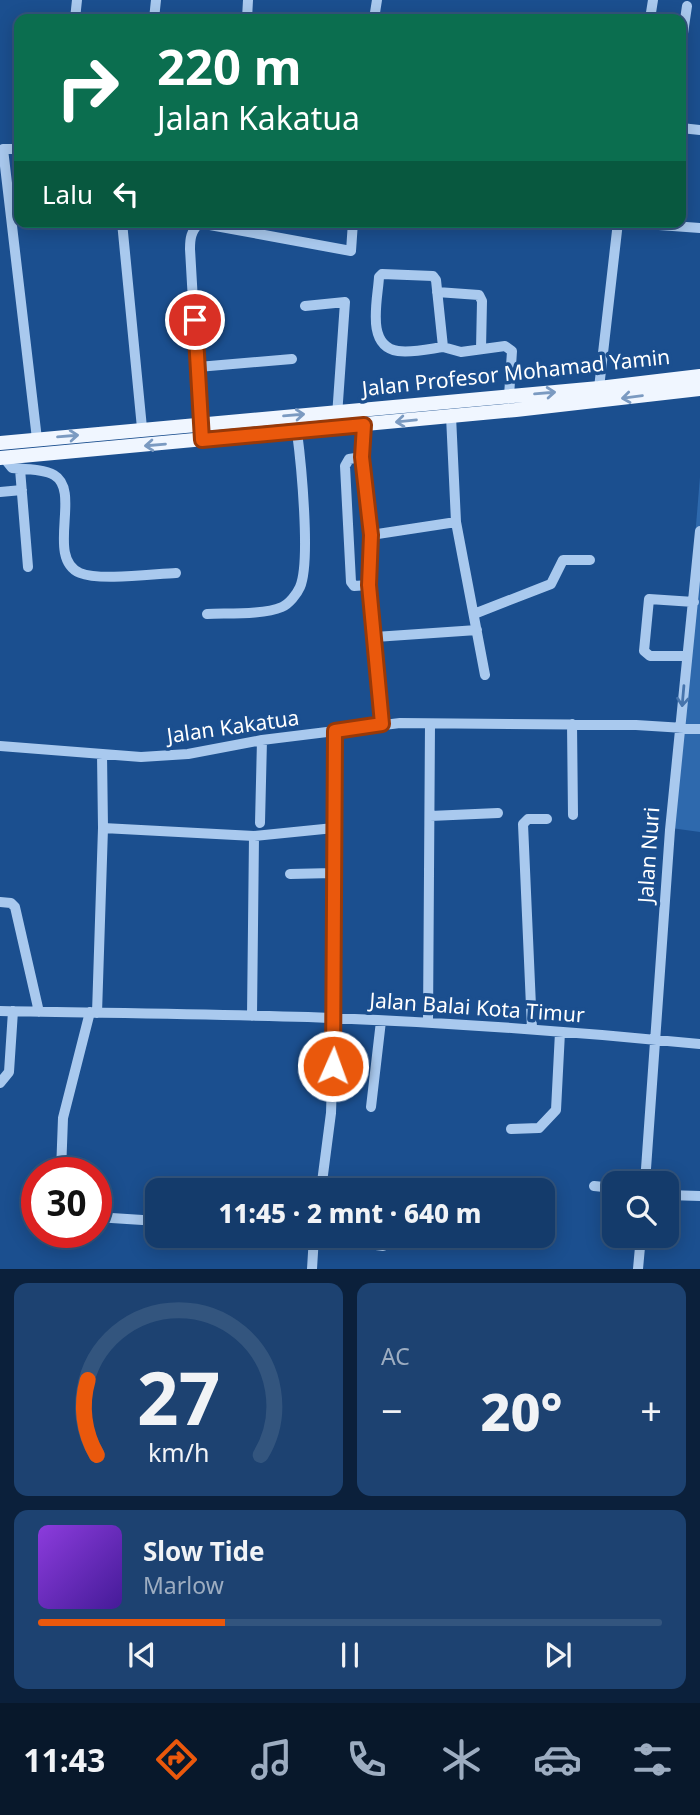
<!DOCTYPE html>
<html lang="id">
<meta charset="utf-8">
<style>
body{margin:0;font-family:"Noto Sans",sans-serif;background:#1d4271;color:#f1f3f6;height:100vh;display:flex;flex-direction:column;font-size:26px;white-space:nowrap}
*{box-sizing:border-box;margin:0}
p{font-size:23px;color:#9dadc1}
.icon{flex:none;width:38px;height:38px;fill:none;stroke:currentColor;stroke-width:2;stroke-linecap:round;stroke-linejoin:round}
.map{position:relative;height:1269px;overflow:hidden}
.side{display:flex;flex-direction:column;gap:14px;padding:14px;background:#0b203b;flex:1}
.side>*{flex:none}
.banner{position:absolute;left:14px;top:14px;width:672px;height:214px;border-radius:14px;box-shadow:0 4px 18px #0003,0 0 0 2px #33557e;background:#0b6e4f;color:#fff;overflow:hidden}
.controls{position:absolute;left:602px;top:1171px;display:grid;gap:14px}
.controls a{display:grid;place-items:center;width:77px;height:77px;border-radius:14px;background:#143b6b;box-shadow:0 4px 18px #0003,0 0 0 2px #33557e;font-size:35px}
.speed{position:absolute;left:21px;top:1157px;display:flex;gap:14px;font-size:35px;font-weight:700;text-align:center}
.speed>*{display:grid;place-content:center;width:91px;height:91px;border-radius:50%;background:#143b6b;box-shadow:0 4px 18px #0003,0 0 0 2px #33557e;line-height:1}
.speed .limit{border:10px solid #d22;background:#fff;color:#111}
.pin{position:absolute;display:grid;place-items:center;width:60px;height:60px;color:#fff;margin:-30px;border:4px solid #fff;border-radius:50%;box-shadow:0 2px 7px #0007}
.me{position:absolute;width:77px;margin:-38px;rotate:2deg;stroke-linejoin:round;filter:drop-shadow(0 0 5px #0008)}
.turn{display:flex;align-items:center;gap:24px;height:147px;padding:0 28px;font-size:32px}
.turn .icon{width:91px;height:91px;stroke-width:2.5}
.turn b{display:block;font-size:49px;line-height:60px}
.then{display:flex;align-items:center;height:66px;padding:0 28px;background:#0003;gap:14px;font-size:26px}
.big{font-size:52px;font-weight:800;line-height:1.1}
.side .tile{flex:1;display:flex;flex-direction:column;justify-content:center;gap:10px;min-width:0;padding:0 24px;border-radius:14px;background:#1d4271}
.side .dial{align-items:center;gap:0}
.dial svg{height:182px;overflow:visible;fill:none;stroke:#33557e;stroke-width:7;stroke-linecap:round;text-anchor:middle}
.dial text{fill:#f1f3f6;stroke:none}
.song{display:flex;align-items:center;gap:21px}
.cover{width:84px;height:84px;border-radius:10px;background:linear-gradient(135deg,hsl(270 70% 55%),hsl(260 70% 35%))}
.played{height:7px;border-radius:4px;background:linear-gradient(90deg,#ea580c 30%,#33557e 30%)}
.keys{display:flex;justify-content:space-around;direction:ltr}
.heat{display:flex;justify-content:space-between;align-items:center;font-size:38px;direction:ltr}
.side .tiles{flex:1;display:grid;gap:14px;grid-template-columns:1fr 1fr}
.tile:last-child{grid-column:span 2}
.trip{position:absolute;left:145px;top:1178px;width:410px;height:70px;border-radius:14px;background:#143b6b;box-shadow:0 4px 18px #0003,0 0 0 2px #33557e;font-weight:800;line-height:70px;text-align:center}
.tabs{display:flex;height:112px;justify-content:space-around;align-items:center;background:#08182b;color:#9dadc1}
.tabs .icon{width:49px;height:49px}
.tabs .selected{color:#ea580c}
.tabs b{font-size:32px;color:#f1f3f6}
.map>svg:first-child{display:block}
</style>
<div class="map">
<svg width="700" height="1269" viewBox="0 0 700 1269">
<rect width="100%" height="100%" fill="#1b4f8f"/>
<path fill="#2e69ad" d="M700,477v355l-29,-4z"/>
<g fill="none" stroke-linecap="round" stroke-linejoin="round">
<path stroke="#a9c9ee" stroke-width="10" d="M75,19l2,-19
M154,19l2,-19
M247,19l1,-19
M374,19l3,-19
M650,19l3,-19
M681,47l6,-41
M681,128l19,2
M19,149h-16l34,290
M122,222l20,206
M618,222l82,6
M437,292l42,3 3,6 -1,48
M305,306l40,-4 -8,114
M443,347c-14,2 -31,6 -45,4 -33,-5 -20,-52 -19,-74l3,-3 51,2 3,4 7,67 18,5 44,-6 7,5 -3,45
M198,367l94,-8
M599,388l19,-166
M451,416l5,106
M200,423l-10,-174c0,-11 1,-17 9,-26l152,28 2,-29
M364,425l-2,32 9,78 -2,50 13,139
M362,457l-13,2 -4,7 6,116 3,4 15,-1
M4,458l8,10c12,1 32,1 42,7 28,16 -9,83 26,98 19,8 73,1 96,0
M20,469l8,98
M0,492l22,-2
M371,535l85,-13 29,153
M207,614c21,-1 56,1 75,-7 7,-3 15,-13 18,-20 11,-25 1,-125 -3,-155
M474,614l77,-30 12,-24h27
M375,637l102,-7
M687,656h-37l-6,-5 5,-52 45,3
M572,724l1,91
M0,746l141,11 47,-3 74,-14 138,-17 236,2 64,4
M102,754l1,74
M430,816l68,-3
M260,823l2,-83
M290,874l43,-1
M0,902l11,1 4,4 24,105
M0,1011c103,2 205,3 308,6 131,5 262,14 392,27
M97,1013l6,-185 151,8 80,-8
M252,1016l2,-180
M428,1023l2,-299
M532,1029l-9,-205 5,-5h19
M0,1083l9,-11 4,-61
M371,1107l10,-86
M511,1129l28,-1 17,-18 4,-78
M61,1172l2,-54 27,-106
M645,1183l25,-353 30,-299
M594,1186l20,2
M321,1190l10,-77 3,-94 1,-288
M667,1195l33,1
M96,1217l62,4
M314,1236l69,10 22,-10
M312,1269l2,-33
M638,1269l3,-33"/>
<path stroke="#f0f6ff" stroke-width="14" d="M0,443l599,-55 101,-12
M0,458l516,-48 184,-21"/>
</g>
<defs><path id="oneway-shaft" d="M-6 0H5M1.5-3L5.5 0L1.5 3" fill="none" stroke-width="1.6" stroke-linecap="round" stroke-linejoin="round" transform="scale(1.75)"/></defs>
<g stroke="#7b9ac1">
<use href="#oneway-shaft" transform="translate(545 393) rotate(-5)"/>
<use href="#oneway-shaft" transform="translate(632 397) rotate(173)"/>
<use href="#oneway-shaft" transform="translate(294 415) rotate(-5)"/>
<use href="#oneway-shaft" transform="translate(406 421) rotate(174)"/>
<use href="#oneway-shaft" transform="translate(68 436) rotate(-5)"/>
<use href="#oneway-shaft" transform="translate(155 445) rotate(175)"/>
</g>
<use stroke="#4674ac" href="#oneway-shaft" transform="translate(683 696) rotate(95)"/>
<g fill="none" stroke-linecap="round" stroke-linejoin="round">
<defs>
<path id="route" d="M195,320l7,120 162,-15 -2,32 9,78 -2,50 13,139 -47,7 -2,335"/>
</defs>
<use href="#route" stroke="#983908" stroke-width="18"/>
<use href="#route" stroke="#ea580c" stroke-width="12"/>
</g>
<g text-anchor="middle" stroke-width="7" stroke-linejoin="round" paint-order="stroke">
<g font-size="21" fill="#fff" stroke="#1b4f8f">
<text transform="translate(516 373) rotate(-6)" y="7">Jalan Profesor Mohamad Yamin</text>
<text transform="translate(233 727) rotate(-8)" y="7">Jalan Kakatua</text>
<text transform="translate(649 855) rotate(-86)" y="7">Jalan Nuri</text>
<text transform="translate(477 1008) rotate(4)" y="7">Jalan Balai Kota Timur</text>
</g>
</g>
</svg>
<div class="controls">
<a><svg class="icon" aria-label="search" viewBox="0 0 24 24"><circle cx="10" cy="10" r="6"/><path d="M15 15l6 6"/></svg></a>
</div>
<div class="speed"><div class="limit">30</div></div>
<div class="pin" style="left:195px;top:320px;background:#d93025"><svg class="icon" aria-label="arrive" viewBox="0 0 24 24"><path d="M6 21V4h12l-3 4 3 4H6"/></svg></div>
<svg class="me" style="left:333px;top:1066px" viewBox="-20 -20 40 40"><circle r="17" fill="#ea580c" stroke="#fff" stroke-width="3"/><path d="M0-11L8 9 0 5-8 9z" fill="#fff"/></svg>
<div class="trip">11:45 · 2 mnt · 640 m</div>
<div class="banner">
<div class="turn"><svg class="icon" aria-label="right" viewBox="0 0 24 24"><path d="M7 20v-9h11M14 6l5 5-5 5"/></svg><div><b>220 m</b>Jalan Kakatua</div></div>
<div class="then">Lalu<svg class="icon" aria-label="left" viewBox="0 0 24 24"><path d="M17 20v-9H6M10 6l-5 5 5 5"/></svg></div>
</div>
</div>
<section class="side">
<div class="tiles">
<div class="tile dial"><svg viewBox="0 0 100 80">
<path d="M14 69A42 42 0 1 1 86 69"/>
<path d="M14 69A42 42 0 0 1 10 36" stroke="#ea580c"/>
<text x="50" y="56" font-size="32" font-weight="700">27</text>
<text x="50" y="72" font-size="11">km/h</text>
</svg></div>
<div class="tile"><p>AC</p>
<div class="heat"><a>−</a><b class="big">20°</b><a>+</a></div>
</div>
<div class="tile">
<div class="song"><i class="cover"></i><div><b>Slow Tide</b><p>Marlow</p></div></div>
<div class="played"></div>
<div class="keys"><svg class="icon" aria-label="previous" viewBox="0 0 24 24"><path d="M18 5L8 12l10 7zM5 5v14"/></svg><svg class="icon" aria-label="pause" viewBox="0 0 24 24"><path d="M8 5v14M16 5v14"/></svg><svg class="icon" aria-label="next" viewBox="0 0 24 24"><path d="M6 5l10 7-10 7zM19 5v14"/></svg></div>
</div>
</div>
</section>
<nav class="tabs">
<b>11:43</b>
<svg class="icon selected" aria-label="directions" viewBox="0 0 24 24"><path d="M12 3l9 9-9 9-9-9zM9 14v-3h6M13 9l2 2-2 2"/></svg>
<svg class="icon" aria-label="music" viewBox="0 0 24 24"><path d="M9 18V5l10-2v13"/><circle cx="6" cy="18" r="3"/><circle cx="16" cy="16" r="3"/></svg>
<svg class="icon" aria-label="phone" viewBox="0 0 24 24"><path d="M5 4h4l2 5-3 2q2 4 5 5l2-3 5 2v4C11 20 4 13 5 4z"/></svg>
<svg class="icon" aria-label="climate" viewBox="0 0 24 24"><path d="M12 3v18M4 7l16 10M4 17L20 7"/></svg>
<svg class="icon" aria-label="car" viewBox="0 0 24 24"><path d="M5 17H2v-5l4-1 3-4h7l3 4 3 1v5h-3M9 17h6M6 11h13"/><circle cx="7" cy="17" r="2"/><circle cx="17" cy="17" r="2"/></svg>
<svg class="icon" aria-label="filters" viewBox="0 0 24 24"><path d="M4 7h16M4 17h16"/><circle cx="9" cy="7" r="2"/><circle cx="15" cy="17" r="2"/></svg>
</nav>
